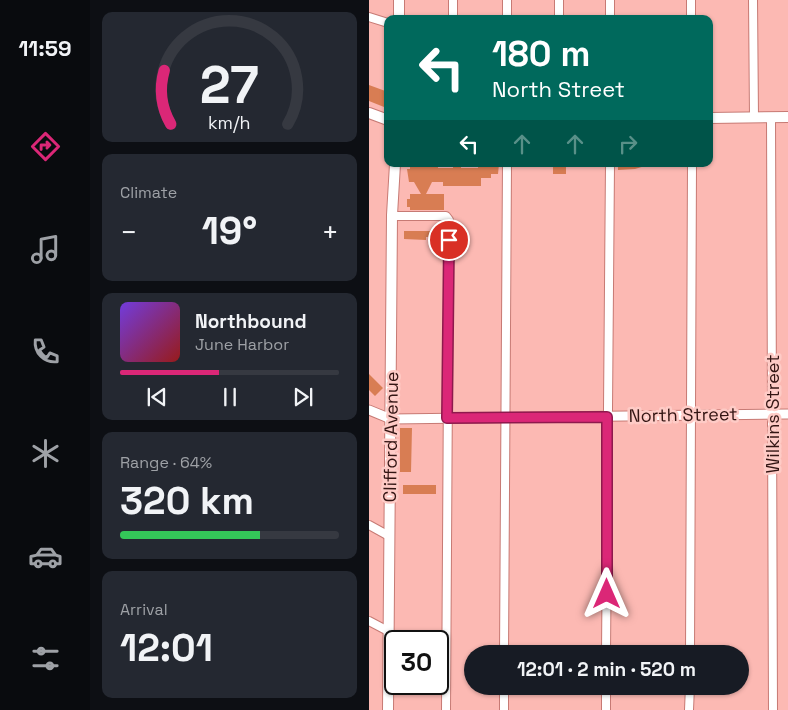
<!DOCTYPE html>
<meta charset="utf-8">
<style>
body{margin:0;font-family:"Space Grotesk",sans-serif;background:#242831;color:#f1f3f6;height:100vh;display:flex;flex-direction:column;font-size:19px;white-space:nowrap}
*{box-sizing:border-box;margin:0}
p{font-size:16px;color:#9ea1a6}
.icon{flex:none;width:28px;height:28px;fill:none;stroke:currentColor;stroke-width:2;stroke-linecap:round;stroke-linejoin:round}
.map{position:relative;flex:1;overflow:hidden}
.sheet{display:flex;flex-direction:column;gap:12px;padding:12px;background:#0d0f14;width:279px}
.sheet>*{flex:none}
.banner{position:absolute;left:15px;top:15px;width:329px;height:152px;border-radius:10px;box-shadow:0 1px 4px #0004;background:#00695c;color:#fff;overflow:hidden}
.speed{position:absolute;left:15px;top:630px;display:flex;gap:10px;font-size:25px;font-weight:700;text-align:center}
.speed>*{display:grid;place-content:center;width:65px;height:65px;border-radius:50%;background:#171b24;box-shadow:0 1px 4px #0004;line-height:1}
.speed .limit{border:2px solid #111;border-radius:8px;background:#fff;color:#111}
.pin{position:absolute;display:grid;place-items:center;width:42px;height:42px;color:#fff;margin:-21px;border:2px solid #fff;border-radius:50%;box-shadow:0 1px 5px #0007}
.me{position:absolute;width:55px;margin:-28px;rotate:0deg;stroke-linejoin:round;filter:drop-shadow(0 0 4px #0008)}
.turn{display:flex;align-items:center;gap:18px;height:105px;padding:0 25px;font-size:22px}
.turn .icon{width:65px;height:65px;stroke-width:2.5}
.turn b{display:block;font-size:35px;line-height:42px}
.lanes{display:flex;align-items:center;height:48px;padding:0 25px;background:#0003;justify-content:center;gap:25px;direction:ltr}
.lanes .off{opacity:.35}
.big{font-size:38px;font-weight:700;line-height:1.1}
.sheet .tile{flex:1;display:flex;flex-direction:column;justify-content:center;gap:8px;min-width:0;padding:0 18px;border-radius:10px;background:#242831}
.sheet .dial{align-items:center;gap:0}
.dial svg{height:130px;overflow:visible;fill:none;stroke:#363941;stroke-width:7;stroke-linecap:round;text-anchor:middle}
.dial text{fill:#f1f3f6;stroke:none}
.song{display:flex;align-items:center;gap:15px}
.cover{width:60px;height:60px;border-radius:8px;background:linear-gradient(135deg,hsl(260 70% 55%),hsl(0 70% 35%))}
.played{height:5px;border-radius:2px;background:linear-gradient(90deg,#db2777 45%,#363941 45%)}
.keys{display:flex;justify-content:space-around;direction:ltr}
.heat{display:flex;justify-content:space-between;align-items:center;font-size:28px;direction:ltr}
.charge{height:8px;border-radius:4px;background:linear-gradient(90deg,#34c759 64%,#363941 0)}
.trip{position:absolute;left:95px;top:645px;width:285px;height:50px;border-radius:25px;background:#171b24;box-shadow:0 1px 4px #0004;font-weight:700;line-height:50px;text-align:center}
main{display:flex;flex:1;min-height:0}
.menu{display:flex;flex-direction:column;width:90px;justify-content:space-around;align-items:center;background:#090b0e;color:#9ea1a6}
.menu .icon{width:35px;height:35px}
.menu .current{color:#db2777}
.menu b{font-size:22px;color:#f1f3f6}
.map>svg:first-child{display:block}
</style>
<main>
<nav class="menu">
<b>11:59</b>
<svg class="icon current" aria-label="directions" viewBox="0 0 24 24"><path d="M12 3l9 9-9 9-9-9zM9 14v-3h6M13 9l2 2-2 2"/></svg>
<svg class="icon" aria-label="music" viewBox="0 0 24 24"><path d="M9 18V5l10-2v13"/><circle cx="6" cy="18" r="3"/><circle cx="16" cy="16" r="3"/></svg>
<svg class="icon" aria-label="phone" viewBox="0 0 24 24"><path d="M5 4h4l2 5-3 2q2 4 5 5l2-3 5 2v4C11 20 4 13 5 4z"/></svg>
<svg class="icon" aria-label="climate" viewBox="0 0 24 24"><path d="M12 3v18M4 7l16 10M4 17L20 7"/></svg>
<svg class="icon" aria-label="car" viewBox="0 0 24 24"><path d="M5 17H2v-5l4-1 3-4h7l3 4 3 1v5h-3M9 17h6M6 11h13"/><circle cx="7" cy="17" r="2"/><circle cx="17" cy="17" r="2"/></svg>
<svg class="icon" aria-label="filters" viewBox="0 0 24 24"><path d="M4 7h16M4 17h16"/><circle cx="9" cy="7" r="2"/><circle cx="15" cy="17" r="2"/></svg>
</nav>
<section class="sheet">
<div class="tile dial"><svg viewBox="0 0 100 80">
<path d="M14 69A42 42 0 1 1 86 69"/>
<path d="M14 69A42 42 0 0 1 10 36" stroke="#db2777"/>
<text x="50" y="56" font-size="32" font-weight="700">27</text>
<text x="50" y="72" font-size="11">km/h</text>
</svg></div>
<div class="tile"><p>Climate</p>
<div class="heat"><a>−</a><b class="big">19°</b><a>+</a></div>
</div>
<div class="tile">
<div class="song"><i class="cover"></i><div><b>Northbound</b><p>June Harbor</p></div></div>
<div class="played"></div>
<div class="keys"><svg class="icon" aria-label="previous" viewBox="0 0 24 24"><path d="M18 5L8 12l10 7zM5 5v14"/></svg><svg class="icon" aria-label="pause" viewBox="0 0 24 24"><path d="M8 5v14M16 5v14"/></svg><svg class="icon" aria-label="next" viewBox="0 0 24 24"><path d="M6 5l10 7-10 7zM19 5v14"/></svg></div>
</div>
<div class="tile"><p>Range · 64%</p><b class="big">320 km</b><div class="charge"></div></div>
<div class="tile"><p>Arrival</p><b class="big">12:01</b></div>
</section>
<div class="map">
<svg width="420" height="710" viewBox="0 0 420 710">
<rect width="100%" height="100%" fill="#fcb9b3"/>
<path fill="#d87d53" d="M0,85l19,7 -4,15 -15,-6z
M41,164h28v4h15v-3h8v3h17v-4h21l-1,10h-7v4h-10v8h-38v-4h-11l-6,12h18v16h-34v-3h-3v-8h3v-5h11l-7,-12h-5l-2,-13h3z
M184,164h13v10h-13z
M249,164h30v1l-13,4 -17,1z
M35,231h31v6h-9v3l-22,-1z
M0,374l14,14 -8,8 -6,-6z
M31,428h12l-1,44h-11z
M34,485h33v9h-33z"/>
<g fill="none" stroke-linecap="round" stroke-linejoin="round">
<defs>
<path id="minor" d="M84,0v19
M138,0v19
M190,0v19
M241,0v19
M322,0v19
M384,0l1,117
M0,17l19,6
M402,117l2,593
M23,216h54l3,4 -3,490
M0,525l20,11
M0,621l19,10
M135,654l3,-490
M237,654l4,-490
M321,654l2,-490
M135,710v-24
M237,710v-24
M320,710l1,-24"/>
<path id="tertiary" d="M0,410l22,9 398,-5"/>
<path id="secondary" d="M30,0v19
M0,113l19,7
M340,118l80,-1
M19,710l4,-495 3,-51"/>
</defs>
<use href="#minor" stroke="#c77a74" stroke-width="10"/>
<use href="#tertiary" stroke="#c77a74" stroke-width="11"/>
<use href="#secondary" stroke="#c77a74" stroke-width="12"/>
<use href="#minor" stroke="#fff" stroke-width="8"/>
<use href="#tertiary" stroke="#fff" stroke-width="9"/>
<use href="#secondary" stroke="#fff" stroke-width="10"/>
</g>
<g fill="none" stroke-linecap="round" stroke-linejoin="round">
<defs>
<path id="route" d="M80,240l-2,178 160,-1v177"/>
</defs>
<use href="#route" stroke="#8e194d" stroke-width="12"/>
<use href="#route" stroke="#db2777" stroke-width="9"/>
</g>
<g text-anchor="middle" stroke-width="5" stroke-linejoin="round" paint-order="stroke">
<g font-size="18" fill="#331513" stroke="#fecbc6">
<text transform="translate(404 414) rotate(-90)" y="6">Wilkins Street</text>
<text transform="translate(314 415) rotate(-1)" y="6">North Street</text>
<text transform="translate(22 437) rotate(-89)" y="6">Clifford Avenue</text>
</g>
</g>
</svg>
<div class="speed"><div class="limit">30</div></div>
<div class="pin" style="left:80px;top:240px;background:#d93025"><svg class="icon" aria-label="arrive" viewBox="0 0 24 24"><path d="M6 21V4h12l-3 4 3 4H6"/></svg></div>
<svg class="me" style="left:238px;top:594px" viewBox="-20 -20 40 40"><path d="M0-17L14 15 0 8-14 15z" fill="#db2777" stroke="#fff" stroke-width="4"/></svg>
<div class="trip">12:01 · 2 min · 520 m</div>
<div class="banner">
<div class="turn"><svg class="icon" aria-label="left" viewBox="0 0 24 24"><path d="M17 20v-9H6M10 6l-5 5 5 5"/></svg><div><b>180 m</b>North Street</div></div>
<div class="lanes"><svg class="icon" aria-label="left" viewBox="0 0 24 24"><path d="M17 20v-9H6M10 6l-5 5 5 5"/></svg><svg class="icon off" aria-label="ahead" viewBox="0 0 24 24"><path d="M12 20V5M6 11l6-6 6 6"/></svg><svg class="icon off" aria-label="ahead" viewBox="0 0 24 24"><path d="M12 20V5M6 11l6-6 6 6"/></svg><svg class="icon off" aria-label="right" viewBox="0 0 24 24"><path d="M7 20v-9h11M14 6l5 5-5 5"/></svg></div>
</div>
</div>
</main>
